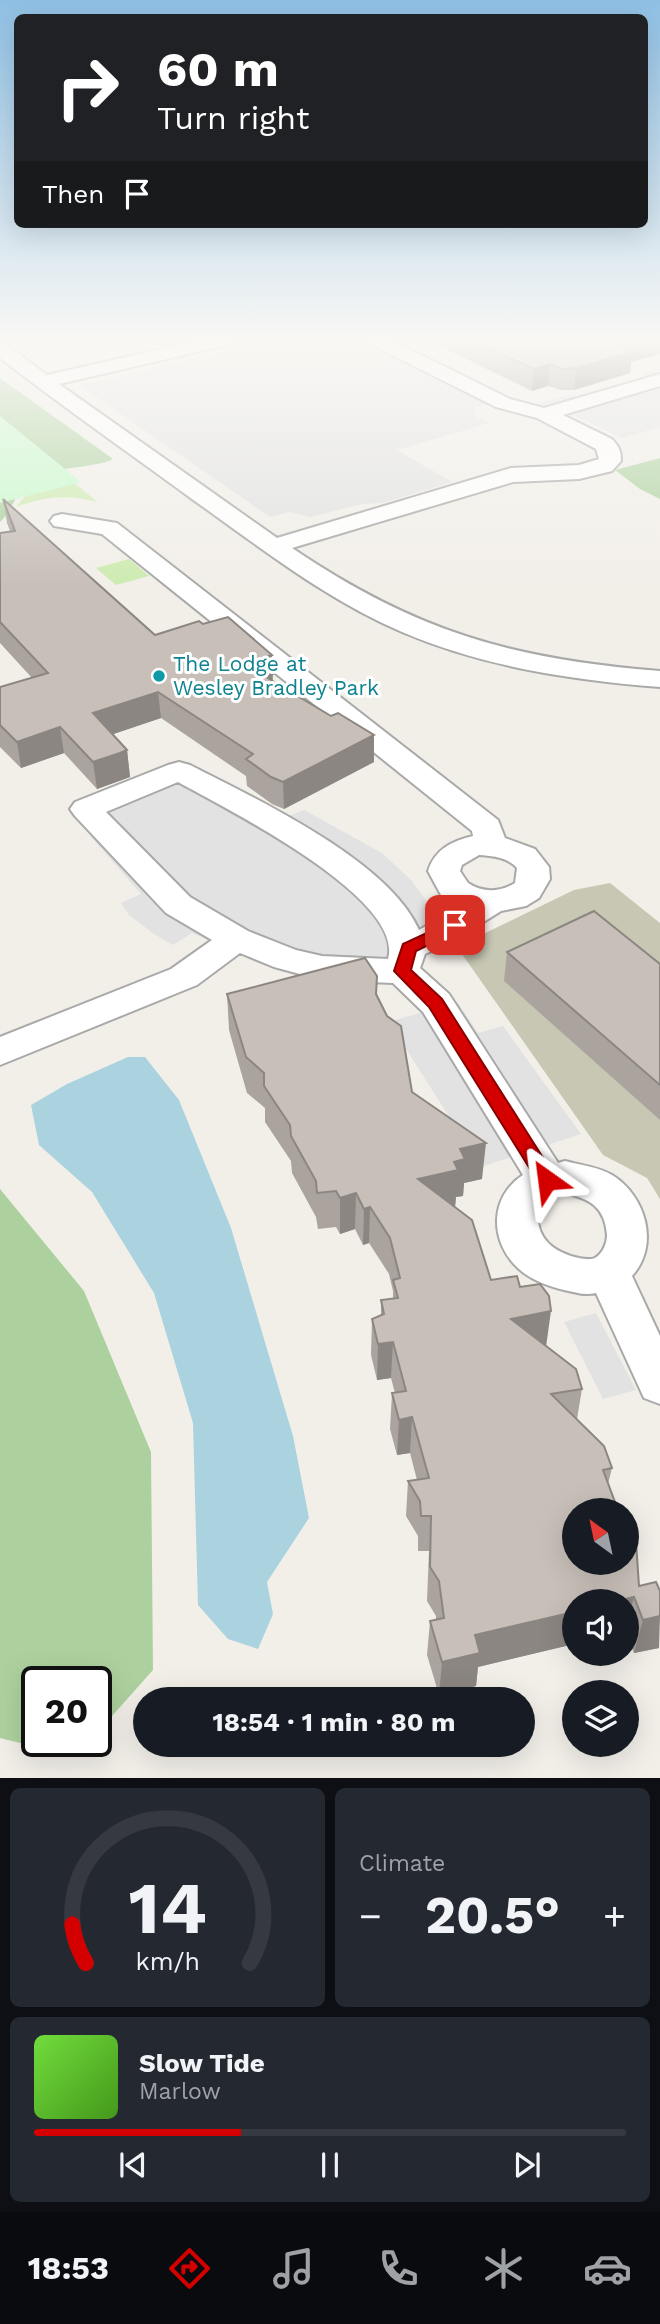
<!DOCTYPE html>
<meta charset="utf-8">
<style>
body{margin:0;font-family:"Work Sans",sans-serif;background:#242831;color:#f1f3f6;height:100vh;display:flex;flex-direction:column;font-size:26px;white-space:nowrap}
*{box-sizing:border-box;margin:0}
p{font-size:23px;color:#9ea1a6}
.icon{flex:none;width:38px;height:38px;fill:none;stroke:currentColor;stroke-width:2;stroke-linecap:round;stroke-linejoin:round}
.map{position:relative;height:1778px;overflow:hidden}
.sheet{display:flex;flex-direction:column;gap:10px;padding:10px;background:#0d0f14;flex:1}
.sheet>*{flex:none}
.hud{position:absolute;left:14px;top:14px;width:634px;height:214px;border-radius:10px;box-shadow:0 7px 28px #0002;background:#202124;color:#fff;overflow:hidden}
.needle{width:46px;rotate:327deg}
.tools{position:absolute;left:562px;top:1498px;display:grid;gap:14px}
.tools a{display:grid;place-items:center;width:77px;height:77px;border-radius:50%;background:#171b24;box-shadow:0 7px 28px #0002;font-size:35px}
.speed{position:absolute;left:21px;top:1666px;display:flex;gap:14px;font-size:35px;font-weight:700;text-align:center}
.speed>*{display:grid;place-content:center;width:91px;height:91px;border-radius:50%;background:#171b24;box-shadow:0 7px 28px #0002;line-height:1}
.speed .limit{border:4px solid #111;border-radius:10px;background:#fff;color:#111}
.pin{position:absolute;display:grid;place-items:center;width:60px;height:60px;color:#fff;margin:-30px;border-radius:14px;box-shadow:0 4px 10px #0006}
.me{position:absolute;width:77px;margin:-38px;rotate:329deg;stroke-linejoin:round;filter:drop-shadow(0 0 5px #0008)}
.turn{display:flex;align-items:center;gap:24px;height:147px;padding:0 28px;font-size:32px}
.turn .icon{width:91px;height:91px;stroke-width:2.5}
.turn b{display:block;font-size:49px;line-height:60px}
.then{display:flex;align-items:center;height:66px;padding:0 28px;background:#0003;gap:14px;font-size:26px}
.big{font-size:52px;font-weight:700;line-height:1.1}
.sheet .tile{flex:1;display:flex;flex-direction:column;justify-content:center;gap:10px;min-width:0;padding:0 24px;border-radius:10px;background:#242831}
.sheet .dial{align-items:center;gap:0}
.dial svg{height:182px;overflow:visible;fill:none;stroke:#363941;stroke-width:7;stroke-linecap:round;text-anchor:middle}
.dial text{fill:#f1f3f6;stroke:none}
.song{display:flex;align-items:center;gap:21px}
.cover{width:84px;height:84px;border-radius:10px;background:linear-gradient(135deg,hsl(100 70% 55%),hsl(100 70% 35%))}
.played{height:7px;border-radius:4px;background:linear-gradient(90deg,#d40000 35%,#363941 35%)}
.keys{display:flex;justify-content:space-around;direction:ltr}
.heat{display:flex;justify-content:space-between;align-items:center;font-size:38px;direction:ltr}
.sheet .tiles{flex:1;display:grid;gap:10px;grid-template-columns:1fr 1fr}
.tile:last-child{grid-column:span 2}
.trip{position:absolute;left:133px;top:1687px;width:402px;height:70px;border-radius:35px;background:#171b24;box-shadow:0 7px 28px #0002;font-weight:700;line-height:70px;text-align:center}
.tab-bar{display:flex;height:112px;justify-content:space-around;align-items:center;background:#090b0e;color:#9ea1a6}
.tab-bar .icon{width:49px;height:49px}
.tab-bar .on{color:#d40000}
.tab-bar b{font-size:32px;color:#f1f3f6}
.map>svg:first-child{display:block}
</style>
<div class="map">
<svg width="660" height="1778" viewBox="0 0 660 1778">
<rect width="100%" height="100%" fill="#f2efe9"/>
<path fill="#c7c7b4" d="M610,883l50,40v276l-13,-21 -44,-23 -141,-201 5,-12 107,-52z"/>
<path fill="#cdebb0" d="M61,471l36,31c-29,-8 -52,-6 -81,5l24,-28z
M129,559l20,17 -33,9 -20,-17z"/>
<path fill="#add19e" d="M0,378l113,81c-23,11 -66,6 -85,23 -12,10 -16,29 -28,40z
M660,458v41l-20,-10 -25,-19z
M0,1189l84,102 67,161 2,218 -57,64v-52h-59v59h53l-14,16 -76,-19z"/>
<path fill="#c8facc" d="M0,416l81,66 -81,21z"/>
<path fill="#e2e2e2" d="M48,338h144l-55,13 -29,-2 -29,6z
M278,338h86l126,65 -15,4v9l14,7 -92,27 55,32 -70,21 -20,1 -52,13 -21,-5 -19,5 -191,-132z
M660,368v59l-38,11 -51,-24 -34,-10 35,-10 11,5 68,-21 -9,-4z
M198,773l15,4 74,40 17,-7 78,43 29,27 16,22 9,16 -5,21 -29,21 -70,18 -43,-7 -33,-9 -64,-29 -19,12 -19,-11 -25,-19 -8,-12 20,-9 -50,-57 5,-12 10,-14z
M457,1002l21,31 25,-7 78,108 -100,33 -92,-145z
M596,1313l40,77 -33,9 -39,-77z"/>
<path fill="#aad3df" d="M128,1057h17l34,43 52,128 62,208 16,82 -42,64 6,32 -15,35 -30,-10 -30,-34 -5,-182 -39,-130 -62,-101 -53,-47 -8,-40 36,-21z"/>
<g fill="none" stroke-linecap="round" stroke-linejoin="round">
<defs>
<path id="minor" d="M209,338h33l-2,4 -181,42 218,154 234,-70 68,-3 20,-6 -3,-10 -59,-31 -41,-11 -130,-65 -2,-4h23l123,61 34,9 116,-34v12l-97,29 49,24c7,8 9,11 9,22l-9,10 -33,8 -66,3 -221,66c124,84 220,111 368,123v16c-88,-7 -176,-20 -258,-55 -77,-33 -142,-85 -210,-133 -64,-47 -129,-92 -192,-141v-15l7,2 40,30z
M62,514l55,9 381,297 7,18 30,11 14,18 1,12 -11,19 -13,8 -25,5 -51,32 -25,11 -5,14 29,26 109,169 7,-2c15,4 34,6 47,14 34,21 48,70 20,101l28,60v68l-16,-6 -48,-105c-12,3 -21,-1 -32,-3 -16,-4 -33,-10 -45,-21 -30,-27 -30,-72 4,-94l-100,-163 -30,-29 -71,-3 -48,-13 -34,-14 -43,32 -197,80v-28l171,-68 41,-29 -46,-27 -91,-97 -5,-7 5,-7 93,-37 11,-3 11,3c66,34 198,95 229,165l43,-24 -21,-11 -13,-24c7,-22 24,-30 45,-35l-1,-5 -370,-297 -48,-8 -4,-5 4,-5zM178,782c45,25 228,116 210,177l-66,-3 -26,-6 -48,-19 -58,-34 -84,-85zM479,855c14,1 28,2 38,13l-2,15c-15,9 -32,10 -47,0l-8,-12 2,-6zM565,1193c25,6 40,14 42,42 0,8 -4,18 -12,23 -5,2 -11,1 -16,0 -26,-6 -44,-20 -41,-48l16,-13z"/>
</defs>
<use href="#minor" stroke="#a9a9a9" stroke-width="4"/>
<use href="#minor" fill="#fff" fill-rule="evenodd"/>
</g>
<path fill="#aba49e" d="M423,338h237l-29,24 -1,11 -56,17h-13l-13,-4 -16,5z
M3,499l152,136 48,-11 69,31 1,26 58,35 43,19v27l-90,47 -12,-5 -25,-18 -1,-10 -85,-58 -48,16 14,16 3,27 -33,12 -33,-36 -43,15 -21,-21v-60l32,-9 -32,-35v-110l10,-2 -3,-8z
M507,952l153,12v156l-156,-139z
M227,994l149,2 36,96 70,87 -18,4 -1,13 -7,1 -1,10 36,73 29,7 26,59 36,43 -5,30 35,49 -4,16 51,164 -25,5 -8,-19v-33h-52v43l-96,23 -2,19 -37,9 -12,-40 3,-34 6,-1v-4l-9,-15 2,-50h-11v-15l-12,-20 2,-35 9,-1 -7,-27 -13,2 -7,-26 2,-36h3l-4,-15 -14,2 -6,-25 1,-36 9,-4v-15l12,-1v-8l-4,-17 -20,-31 -6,2 -8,-16 -15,5 -4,-7 -18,2 -2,-12 -24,-44 -1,-12 -26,-39v-14l-18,-15 -18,-63z"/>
<path fill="#8b8681" d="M646,338h14v16l-29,8 -1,11 -56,17 2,-22 42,-23z
M550,364l-2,22 -16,5 2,-22z
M272,655l1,45 -22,-38z
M158,692l3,26 -65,22 -3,-27z
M60,727l4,26 -43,15 -4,-26z
M374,735v27l-90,47 -1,-27z
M127,750l3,27 -33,12 -4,-27z
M486,1143l-4,36 -18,4 -1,13 -7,1 -1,10 -37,-28 36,-17 6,-13z
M356,1193l-1,36 -15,5v-36z
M370,1207l-1,36 -6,2 1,-36z
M551,1311l-5,36 -35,-28z
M393,1342l-2,36 -14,2 1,-36z
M412,1417l-2,36 -13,2 2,-35z
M634,1597l-8,31v-27h-9z
M574,1612v32l-96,23 -2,19 -37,9 3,-33 33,-27z
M660,1616l-1,32 -25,5 9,-33z"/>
<path fill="#c7bfb8" stroke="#8b8681" stroke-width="2" d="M467,338h179l-28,7 14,7 -56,16 -13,1 -13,-5 -16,5z
M3,499l152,136 44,-14 4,3 25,-7 44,38 -21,7 22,12 -7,3 65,39 7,-3 36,22 -91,47 -12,-5 -25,-18 7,-5 -95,-62 -65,21 34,37 -7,3 -27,9 -33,-35 -43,15 -17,-17v-38l48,-14 -48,-51v-89l15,-2z
M594,911l66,53v121l-153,-133z
M365,958l12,18 -1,18 11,22 14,10 11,66 74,51 -26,6 5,10 -11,3 4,8 -40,9 54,41 19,60 26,-4 3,11 20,-3 9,12 2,15 -40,8 65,50 6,20 -31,5 53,52 8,22 -9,2 15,40h-44v53h52v-31l10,10 3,44 17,-4 4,9v25l-17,4 -9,-23 -17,4h-43v11l-99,23 5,18 -38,9 -12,-41 14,-3 -5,-37 -9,-14 1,-51h-10l-1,-15 -12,-20 21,-3 -17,-61 -13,3 -7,-27 14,-2 -13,-49 -15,2 -6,-25 12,-5 -3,-14 17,-2 -5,-18 7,-2 -10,-40 -20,-31 -6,2 -8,-16 -16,5 -4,-7 -19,2 -1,-12 -25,-45 -1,-11 -26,-39v-13l-18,-16 -19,-63z"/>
<linearGradient id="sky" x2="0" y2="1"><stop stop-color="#8fc0e4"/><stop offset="0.58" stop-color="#f9f8f5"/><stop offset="1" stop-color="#f9f8f5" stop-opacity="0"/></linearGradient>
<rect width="660" height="587" fill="url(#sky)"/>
<path fill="#d40000" stroke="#8a0000" stroke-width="2" d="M455,920l8,5 -2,4 -45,22 -5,19 31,29 112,176 3,5 -3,5 -7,3 -7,-3 -111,-178 -35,-36 9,-27z"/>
<circle fill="#0f9aa8" stroke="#fff" stroke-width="2.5" cx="159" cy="676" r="7"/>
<g text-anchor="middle" stroke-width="6" stroke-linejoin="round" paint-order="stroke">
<g font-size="21" fill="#0d838f" stroke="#fff" text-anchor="start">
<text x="173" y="671">The Lodge at<tspan x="173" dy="24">Wesley Bradley Park</tspan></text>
</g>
</g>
</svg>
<div class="tools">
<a><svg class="needle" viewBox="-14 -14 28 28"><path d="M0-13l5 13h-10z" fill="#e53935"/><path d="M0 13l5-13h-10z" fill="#9ea1a6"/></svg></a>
<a><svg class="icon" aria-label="sound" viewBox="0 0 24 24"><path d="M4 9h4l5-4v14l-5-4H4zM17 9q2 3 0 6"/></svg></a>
<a><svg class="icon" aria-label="layers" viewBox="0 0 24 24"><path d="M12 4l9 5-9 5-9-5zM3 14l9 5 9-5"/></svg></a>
</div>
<div class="speed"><div class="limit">20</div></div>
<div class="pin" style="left:455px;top:925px;background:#d93025"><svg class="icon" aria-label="arrive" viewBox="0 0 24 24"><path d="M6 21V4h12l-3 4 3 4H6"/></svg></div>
<svg class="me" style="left:547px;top:1180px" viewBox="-20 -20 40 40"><path d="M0-17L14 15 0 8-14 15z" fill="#d40000" stroke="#fff" stroke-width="4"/></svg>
<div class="trip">18:54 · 1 min · 80 m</div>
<div class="hud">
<div class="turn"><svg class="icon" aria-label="right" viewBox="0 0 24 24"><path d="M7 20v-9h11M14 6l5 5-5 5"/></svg><div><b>60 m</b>Turn right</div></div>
<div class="then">Then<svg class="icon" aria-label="arrive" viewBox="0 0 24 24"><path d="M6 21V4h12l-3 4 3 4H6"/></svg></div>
</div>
</div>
<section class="sheet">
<div class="tiles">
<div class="tile dial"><svg viewBox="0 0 100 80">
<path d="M14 69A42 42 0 1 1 86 69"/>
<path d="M14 69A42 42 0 0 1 8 52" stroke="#d40000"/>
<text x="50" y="56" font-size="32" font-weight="700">14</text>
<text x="50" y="72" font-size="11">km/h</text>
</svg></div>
<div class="tile"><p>Climate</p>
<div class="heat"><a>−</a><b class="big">20.5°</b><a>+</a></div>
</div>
<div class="tile">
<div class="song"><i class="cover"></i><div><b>Slow Tide</b><p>Marlow</p></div></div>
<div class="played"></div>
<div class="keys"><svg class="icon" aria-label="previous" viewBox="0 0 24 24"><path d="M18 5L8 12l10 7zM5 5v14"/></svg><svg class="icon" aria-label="pause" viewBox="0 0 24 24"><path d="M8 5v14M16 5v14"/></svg><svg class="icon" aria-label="next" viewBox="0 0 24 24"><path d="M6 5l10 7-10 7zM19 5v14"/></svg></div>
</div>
</div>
</section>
<nav class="tab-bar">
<b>18:53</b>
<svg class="icon on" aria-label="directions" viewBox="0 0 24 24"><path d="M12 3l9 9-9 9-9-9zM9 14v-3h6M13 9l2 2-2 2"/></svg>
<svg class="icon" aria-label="music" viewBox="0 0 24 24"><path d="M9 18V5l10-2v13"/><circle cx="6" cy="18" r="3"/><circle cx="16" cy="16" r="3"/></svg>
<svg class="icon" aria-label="phone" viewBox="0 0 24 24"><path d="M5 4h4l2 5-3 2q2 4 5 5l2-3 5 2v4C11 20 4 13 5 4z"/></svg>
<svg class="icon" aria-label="climate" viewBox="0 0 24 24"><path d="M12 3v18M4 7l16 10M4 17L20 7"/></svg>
<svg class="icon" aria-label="car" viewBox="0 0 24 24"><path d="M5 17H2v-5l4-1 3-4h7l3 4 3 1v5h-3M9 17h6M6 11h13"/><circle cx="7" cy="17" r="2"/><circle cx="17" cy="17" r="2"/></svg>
</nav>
